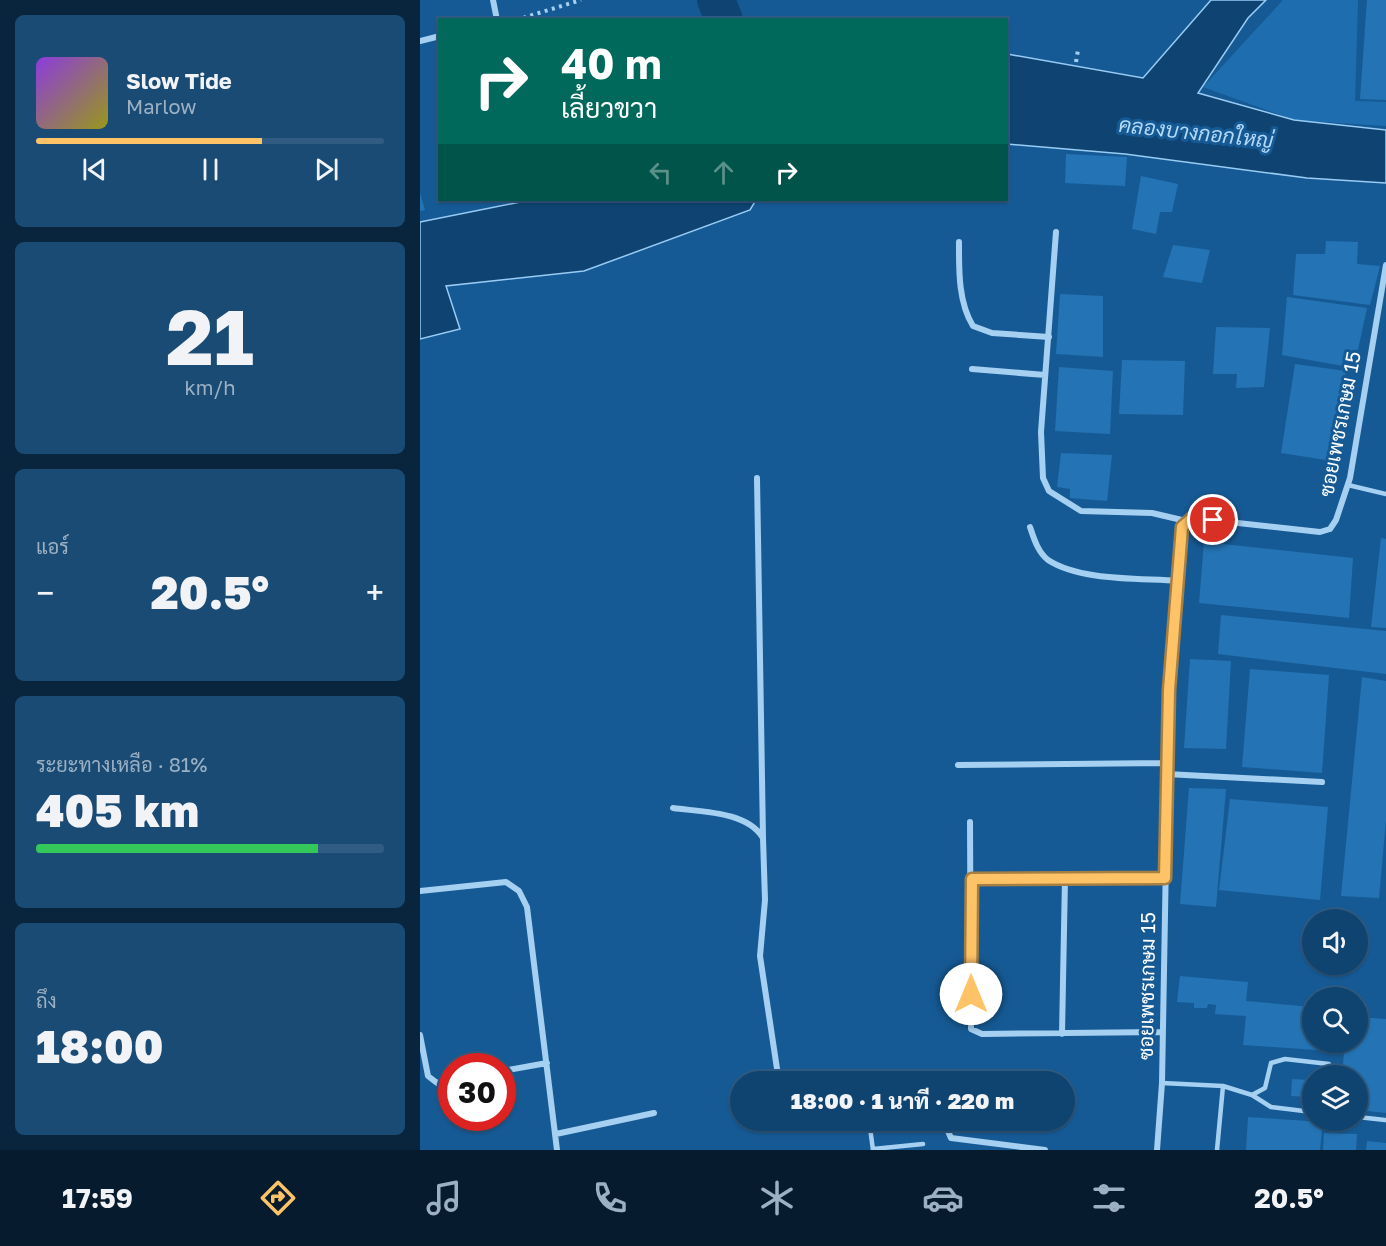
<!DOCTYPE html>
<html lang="th">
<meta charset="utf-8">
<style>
body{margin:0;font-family:"Golos Text",Sarabun,sans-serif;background:#194b75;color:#f1f3f6;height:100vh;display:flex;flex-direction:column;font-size:22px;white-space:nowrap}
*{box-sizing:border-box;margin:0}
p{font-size:20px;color:#9cb0c3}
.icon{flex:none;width:33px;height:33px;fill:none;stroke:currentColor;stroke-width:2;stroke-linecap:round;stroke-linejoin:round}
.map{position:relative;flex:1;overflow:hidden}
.side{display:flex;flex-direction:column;gap:15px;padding:15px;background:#09253e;width:420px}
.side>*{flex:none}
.top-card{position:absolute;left:18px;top:18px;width:570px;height:183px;border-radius:0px;box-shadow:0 2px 4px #0004,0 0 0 2px #305c83;background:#00695c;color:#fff;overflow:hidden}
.buttons{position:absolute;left:882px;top:909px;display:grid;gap:12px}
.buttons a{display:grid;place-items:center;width:66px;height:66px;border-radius:50%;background:#104470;box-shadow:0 2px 4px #0004,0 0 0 2px #305c83;font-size:30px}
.speed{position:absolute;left:18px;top:1053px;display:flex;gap:12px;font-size:30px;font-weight:700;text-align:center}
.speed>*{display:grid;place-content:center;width:78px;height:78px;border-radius:50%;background:#104470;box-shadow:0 2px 4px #0004,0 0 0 2px #305c83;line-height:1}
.speed .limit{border:9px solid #d22;background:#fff;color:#111}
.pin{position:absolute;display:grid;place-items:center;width:51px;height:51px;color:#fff;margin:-26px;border:3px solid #fff;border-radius:50%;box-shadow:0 2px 6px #0007}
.me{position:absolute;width:66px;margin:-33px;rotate:0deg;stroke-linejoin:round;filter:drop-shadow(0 0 4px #0008)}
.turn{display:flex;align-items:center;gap:21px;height:126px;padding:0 24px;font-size:27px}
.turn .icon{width:78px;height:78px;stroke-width:2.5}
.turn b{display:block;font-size:42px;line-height:51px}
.lanes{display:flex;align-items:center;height:57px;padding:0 24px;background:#0003;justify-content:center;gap:30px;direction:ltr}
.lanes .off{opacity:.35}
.big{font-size:45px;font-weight:800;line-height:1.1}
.side .card{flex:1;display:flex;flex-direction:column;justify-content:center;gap:9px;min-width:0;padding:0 21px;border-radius:9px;background:#194b75}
.side .dial{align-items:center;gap:0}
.dial b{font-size:78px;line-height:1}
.song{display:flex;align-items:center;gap:18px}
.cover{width:72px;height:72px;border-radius:9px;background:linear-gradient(135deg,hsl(270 70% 55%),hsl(60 70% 35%))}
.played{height:6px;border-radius:3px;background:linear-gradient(90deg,#ffc367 65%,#305c83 65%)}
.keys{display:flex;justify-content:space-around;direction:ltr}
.heat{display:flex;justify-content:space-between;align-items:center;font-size:33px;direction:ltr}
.charge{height:9px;border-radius:4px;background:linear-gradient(90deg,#34c759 81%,#305c83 0)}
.trip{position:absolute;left:310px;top:1071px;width:345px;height:60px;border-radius:30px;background:#104470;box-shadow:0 2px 4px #0004,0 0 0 2px #305c83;font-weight:800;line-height:60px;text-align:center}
.menu{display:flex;height:96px;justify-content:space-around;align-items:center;background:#061b2d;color:#9cb0c3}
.menu .icon{width:42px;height:42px}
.menu .active{color:#ffc367}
.menu b{font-size:27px;color:#f1f3f6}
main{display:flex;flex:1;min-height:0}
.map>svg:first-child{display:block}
</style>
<main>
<section class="side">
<div class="card">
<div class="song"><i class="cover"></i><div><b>Slow Tide</b><p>Marlow</p></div></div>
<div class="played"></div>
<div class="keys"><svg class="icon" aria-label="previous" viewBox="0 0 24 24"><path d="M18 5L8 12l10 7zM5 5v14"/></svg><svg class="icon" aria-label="pause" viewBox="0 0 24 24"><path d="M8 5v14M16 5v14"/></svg><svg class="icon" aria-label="next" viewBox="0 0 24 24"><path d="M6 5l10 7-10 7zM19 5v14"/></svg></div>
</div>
<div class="card dial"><b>21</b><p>km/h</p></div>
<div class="card"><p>แอร์</p>
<div class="heat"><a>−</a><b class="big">20.5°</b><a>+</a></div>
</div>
<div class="card"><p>ระยะทางเหลือ · 81%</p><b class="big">405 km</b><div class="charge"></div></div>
<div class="card"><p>ถึง</p><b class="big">18:00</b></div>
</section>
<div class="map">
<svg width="966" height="1150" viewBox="0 0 966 1150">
<rect width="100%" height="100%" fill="#165a95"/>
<path fill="#1e6eaf" d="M863,0h75l-3,101 31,1v24l-92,-6 -91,-33z"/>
<path fill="#0e4372" stroke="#99ccf4" stroke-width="1.5" d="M791,0h55l-18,18 -50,75 96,27 92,10v53l-79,-5 -182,-24 -118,-10v-90l136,24z
M110,200h226l-6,10 -166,61 -138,15 14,43 -40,10v-117z"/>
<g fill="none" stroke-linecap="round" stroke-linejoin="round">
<path stroke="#0e4372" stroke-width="38" d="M296,0l8,20"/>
</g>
<path fill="#2473b4" d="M947,0h19v100l-26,-1z
M646,154l61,3 -2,29 -60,-3z
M721,176l37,8 -6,28h-12l-4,22 -24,-5z
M0,193l5,17 -5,1z
M906,241l32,1 -1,22 23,2 -10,39 -77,-10 3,-41h29z
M753,245l37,5 -8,33 -39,-6z
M640,294l43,2v61l-47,-3z
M867,297l80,11 -13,60 -72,-13z
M796,327l54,1 -6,59 -28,1 1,-14h-24z
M702,360l63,1 -2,54 -64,-1z
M875,364l51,7 -14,90 -51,-8z
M639,367l54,4 -3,63 -55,-3z
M641,453l51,2 -5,46 -37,-3v-9l-13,-2z
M961,538l5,1v89l-15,-1z
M784,542l149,16 -4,60 -150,-15z
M801,615l165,16v43l-168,-20z
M770,659l41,2 -5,88 -42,-1z
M830,669l79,6 -7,98 -80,-6z
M942,677l24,4v139l-7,78 -38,-2z
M769,788l37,1 -10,118 -36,-3z
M810,799l98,8 -8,93 -101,-10z
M760,976l68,6 -2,19 66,6v35h46v-25l28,2v94l-28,-3v-34h-16l2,-24 -101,-7 3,-29 -31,-2 1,-9 -8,-1 -1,4h-13v-5l-17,-1z
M872,1079l18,1 -1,17 -18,-1z
M828,1117l75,5 -3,28h-74z
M904,1133l33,1 -1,16h-33z
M947,1141l19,2v7h-20z"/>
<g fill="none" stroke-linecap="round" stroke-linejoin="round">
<path stroke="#a6d0f1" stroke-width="4" stroke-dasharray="3 4.5" stroke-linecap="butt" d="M96,20l65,-20
M656,62l2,-12"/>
<path stroke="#a6d0f1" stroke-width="4.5" d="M928,485l38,9
M742,1083l61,3 29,9 19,12 41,5
M832,1095l13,-7 6,-25 14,-4 44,5
M938,1117l27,3
M449,1120l4,30
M453,1149l50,-5
M797,1150l6,-64"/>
<path stroke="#a6d0f1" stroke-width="6" d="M73,0l4,20
M0,41l20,-5
M636,232l-15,200 2,46 6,13 32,20 71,2 34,8
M539,242c0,27 -1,60 14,84l19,7 57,4
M552,369l73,6
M337,478l6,360
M610,527c4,12 8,25 18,33 32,21 92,18 130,21
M538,765l208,-2
M746,774l156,8
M253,808c28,4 74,3 90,30l2,62 -5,56 19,126
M550,822l1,207 11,5 181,-2
M552,879l193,-1
M0,891l86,-9 13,9 8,16 30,243
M642,1034l3,-156
M0,1035l8,41 9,7 15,-3
M82,1071l45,-8
M375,1120l9,3 18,-3
M523,1120l8,18 94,12
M136,1134l98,-21
M737,1150l5,-67 7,-393 13,-163 10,-9 128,14 10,-3 6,-9 14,-42 36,-213"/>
</g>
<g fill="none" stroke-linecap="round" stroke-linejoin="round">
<defs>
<path id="route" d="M551,994l1,-115 193,-1 4,-188 13,-163 10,-9 21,2"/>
</defs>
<use href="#route" stroke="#a67f43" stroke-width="15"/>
<use href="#route" stroke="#ffc367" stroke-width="10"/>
</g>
<g text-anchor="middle" stroke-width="6" stroke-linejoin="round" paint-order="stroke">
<g font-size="20" fill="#fff" stroke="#165a95">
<text transform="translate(920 424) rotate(-79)" y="7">ซอยเพชรเกษม 15</text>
<text transform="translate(727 986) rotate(-89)" y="7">ซอยเพชรเกษม 15</text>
</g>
<g font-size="21" font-style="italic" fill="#b3d9f8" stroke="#165a95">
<text transform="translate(776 133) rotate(6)" y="7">คลองบางกอกใหญ่</text>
</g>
</g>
</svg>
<div class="buttons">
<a><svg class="icon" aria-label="sound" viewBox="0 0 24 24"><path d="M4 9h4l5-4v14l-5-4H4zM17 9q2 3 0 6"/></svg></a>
<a><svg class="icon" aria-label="search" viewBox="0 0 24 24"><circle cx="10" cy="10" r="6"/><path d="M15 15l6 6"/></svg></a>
<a><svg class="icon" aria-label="layers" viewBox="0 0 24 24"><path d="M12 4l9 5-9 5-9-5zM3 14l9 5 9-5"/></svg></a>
</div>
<div class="speed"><div class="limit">30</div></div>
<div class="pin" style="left:793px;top:520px;background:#d93025"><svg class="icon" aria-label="arrive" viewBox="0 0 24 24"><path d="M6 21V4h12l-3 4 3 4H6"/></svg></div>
<svg class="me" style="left:551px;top:994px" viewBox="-20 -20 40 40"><circle r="19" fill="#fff"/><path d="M0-13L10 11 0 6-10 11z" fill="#ffc367"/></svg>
<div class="trip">18:00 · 1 นาที · 220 m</div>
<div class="top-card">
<div class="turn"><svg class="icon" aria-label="right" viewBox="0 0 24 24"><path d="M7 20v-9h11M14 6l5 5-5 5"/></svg><div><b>40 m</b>เลี้ยวขวา</div></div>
<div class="lanes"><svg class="icon off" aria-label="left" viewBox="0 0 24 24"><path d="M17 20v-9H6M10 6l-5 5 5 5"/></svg><svg class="icon off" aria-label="ahead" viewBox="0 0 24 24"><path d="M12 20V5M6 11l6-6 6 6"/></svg><svg class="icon" aria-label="right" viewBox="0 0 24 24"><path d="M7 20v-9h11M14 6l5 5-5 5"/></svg></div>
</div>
</div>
</main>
<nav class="menu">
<b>17:59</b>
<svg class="icon active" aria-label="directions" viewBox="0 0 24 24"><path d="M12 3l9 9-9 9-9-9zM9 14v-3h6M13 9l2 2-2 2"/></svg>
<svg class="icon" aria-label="music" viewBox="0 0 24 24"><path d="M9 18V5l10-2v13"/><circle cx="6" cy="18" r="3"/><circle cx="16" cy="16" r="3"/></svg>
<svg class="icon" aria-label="phone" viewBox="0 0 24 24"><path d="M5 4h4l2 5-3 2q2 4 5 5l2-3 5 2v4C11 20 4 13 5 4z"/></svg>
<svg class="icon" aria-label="climate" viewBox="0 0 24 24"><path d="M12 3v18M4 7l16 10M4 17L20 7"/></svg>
<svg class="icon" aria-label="car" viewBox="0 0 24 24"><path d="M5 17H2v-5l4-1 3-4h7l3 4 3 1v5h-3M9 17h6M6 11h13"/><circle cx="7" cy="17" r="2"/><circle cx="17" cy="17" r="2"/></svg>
<svg class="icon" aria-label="filters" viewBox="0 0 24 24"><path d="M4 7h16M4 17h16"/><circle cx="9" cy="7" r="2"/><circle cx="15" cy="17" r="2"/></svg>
<b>20.5°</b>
</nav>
